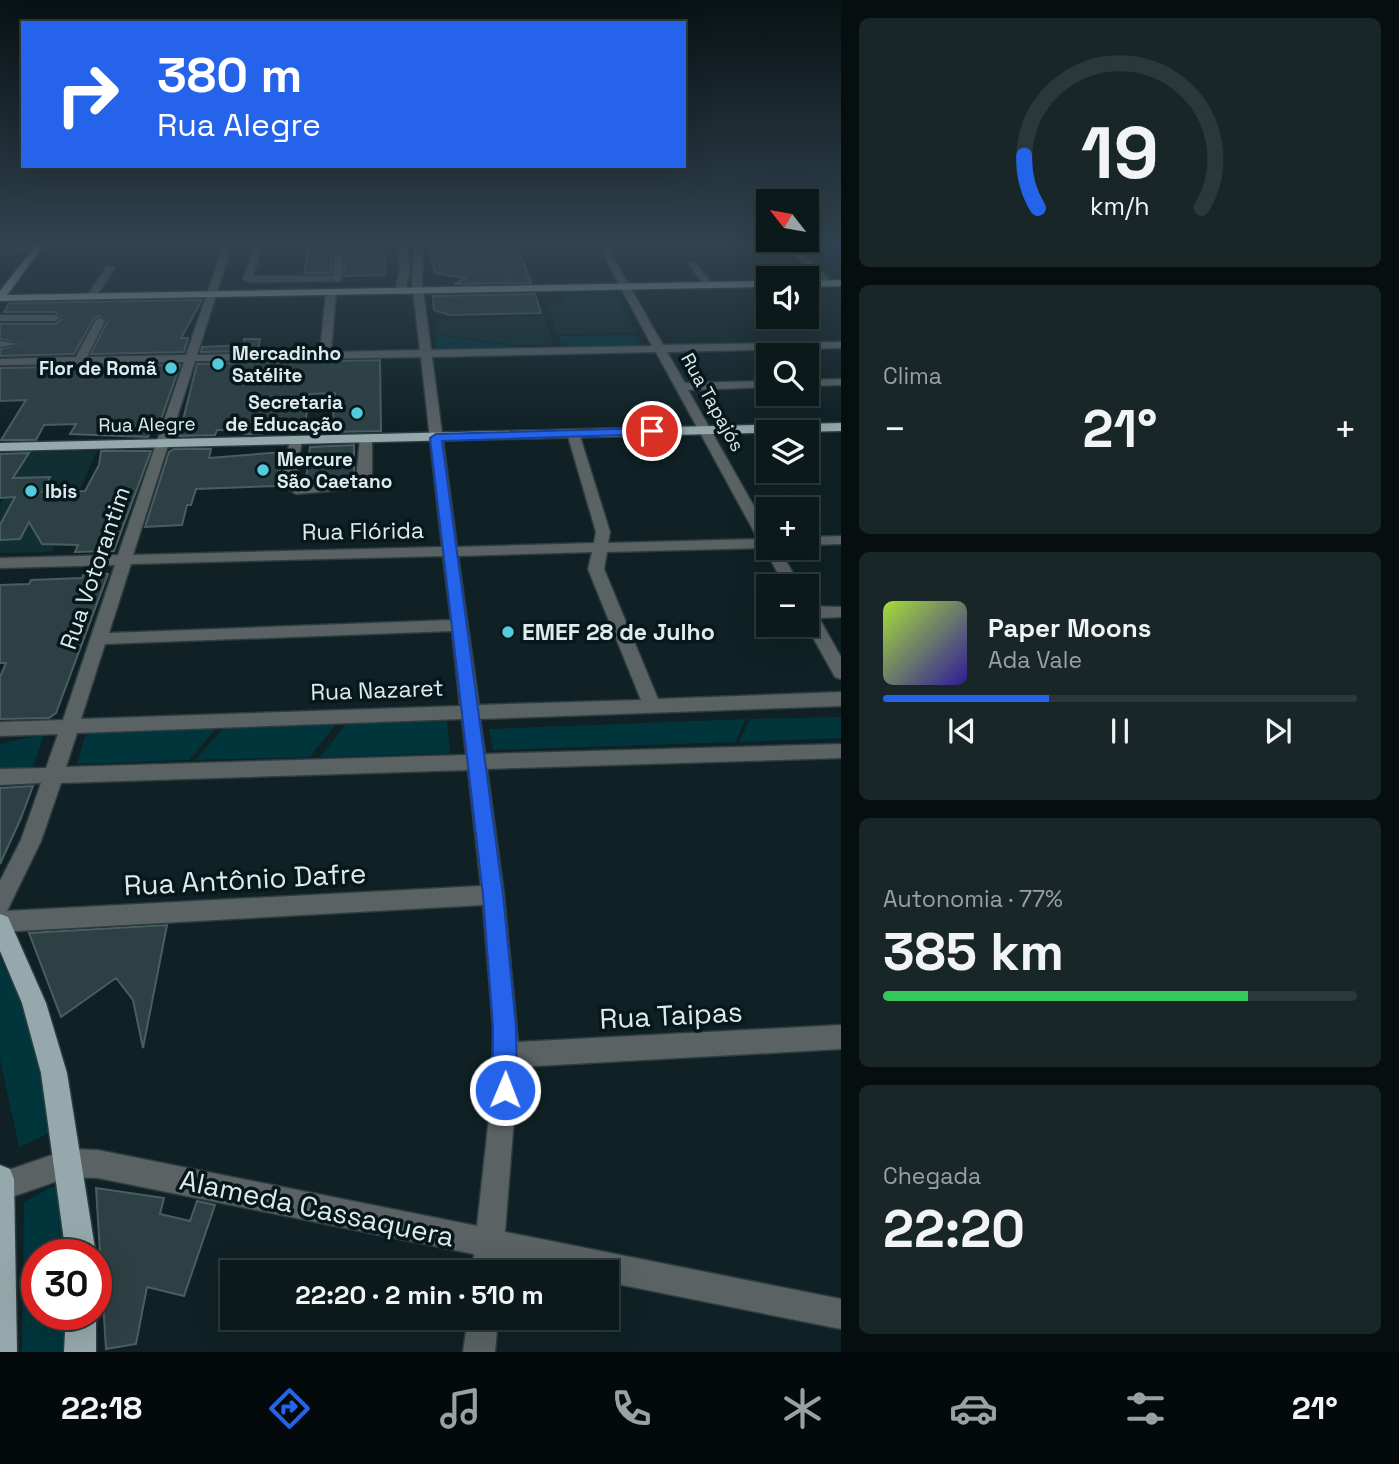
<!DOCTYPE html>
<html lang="pt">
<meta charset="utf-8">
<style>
body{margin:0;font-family:"Space Grotesk",sans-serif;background:#192628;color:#f1f3f6;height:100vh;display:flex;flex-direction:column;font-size:26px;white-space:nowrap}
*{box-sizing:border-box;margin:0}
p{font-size:23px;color:#9aa0a3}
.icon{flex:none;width:38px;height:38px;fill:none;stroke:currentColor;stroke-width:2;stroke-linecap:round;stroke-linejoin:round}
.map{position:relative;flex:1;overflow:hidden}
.drawer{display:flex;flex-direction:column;gap:18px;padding:18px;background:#060e0f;width:558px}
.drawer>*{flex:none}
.guide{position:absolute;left:21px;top:21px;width:665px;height:147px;border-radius:0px;box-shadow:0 7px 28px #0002,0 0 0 2px #2b383a;background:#2563eb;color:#fff;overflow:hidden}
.needle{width:46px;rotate:301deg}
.fabs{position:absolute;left:756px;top:189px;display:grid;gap:14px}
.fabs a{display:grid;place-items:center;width:63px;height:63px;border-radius:0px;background:#0b191b;box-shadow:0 7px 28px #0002,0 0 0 2px #2b383a;font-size:35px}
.speed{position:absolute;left:21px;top:1239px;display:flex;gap:14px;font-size:35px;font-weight:700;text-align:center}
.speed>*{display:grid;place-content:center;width:91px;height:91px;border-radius:50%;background:#0b191b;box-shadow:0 7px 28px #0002,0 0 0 2px #2b383a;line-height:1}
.speed .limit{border:10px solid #d22;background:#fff;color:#111}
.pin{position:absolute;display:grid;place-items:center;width:60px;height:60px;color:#fff;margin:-30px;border:4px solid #fff;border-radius:50%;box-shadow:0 2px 7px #0007}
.me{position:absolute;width:77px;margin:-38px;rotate:1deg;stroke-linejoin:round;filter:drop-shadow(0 0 5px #0008)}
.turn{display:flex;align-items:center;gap:24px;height:147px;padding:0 21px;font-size:32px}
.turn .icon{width:91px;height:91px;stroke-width:2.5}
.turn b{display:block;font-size:49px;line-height:60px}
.big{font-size:52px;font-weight:800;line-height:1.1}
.drawer .widget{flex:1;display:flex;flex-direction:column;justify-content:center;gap:10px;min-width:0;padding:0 24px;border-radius:10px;background:#192628}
.drawer .dial{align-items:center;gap:0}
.dial svg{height:182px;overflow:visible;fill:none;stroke:#2b383a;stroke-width:7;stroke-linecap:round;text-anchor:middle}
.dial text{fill:#f1f3f6;stroke:none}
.song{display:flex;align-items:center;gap:21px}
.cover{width:84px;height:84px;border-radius:10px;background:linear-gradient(135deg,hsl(80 70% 55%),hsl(250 70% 35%))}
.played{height:7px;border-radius:4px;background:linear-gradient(90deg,#2563eb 35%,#2b383a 35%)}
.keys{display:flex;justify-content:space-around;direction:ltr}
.heat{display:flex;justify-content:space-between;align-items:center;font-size:38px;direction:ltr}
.charge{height:10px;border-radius:5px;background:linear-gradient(90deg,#34c759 77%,#2b383a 0)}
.trip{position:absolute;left:220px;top:1260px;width:399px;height:70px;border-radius:0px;background:#0b191b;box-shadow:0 7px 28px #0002,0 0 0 2px #2b383a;font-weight:800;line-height:70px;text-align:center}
.tab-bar{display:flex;height:112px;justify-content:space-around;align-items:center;background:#040a0b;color:#9aa0a3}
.tab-bar .icon{width:49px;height:49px}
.tab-bar .selected{color:#2563eb}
.tab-bar b{font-size:32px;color:#f1f3f6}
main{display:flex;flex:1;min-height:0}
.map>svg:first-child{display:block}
</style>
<main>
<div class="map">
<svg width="841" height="1352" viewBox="0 0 841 1352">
<rect width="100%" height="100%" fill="#0f2124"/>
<path fill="#112e32" d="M615,293l21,39 -79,2 -9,-28 18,-1 -4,-11z
M544,316l10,29h-39l-79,-11 1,-15z
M97,451l-45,101 -52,1v-48l29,-53z"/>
<path fill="#01353c" d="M436,335l78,11v3l-77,1z
M634,335l8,11 -80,1 -3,-11z
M841,717v21l-102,4 11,-23z
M746,719l-11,23 -242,8 -4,-21z
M447,720l3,33 -130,4 26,-33z
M336,724l-26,33 -115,3 30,-33z
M218,726l-29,34 -112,4 10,-34z
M44,734l-11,33 -33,1v-24z
M0,957l29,61 25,113 -35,16 -19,-88z
M61,1182l4,73h-28v59h28l-2,38h-41l2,-150z"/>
<path fill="#2d4043" stroke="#4a5e61" stroke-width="2" d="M345,245h38l3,30 -42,1z
M429,245h88l14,38 -77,1 12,-6 -31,-5z
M332,246l-1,27h-27l5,-26z
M535,294l6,19 -92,2 -15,-5 -1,-14z
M202,300l-21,38h7l-4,14 -93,2 16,-32 -8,-6 -6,4 -19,34 -74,2v-7l20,-5 -20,-5v-15h55l7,-5 -7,-7h-51l5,-9z
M244,339h16l-2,12 -57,1 1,-5 42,-2z
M380,360l1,71 -49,1 3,-39 -26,1 -4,33 -41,1 -2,6h-18l1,-4h-28l-2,5 -36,1 18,-72z
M180,365l-21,60 -6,1 -5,11 -78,-3 6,-10 -32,1 -8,15h-35l25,-40 -26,1v-33z
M354,445v33l-48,1 4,-32z
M174,449h37l-2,9 74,-6 -6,34 -81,3 -5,16h-4l-5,20 -37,2 24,-75z
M101,451h50l-37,100 -39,1 3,-7 -36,-1 -13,-22 -9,17 -20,1v-15l15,-28 -15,1v-44l29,-1 -16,25 37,-1 -8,15 43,-1 14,-26z
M86,568h17v5l5,1 -52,139 -7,5 -49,1v-42l6,-14h-6v-78l29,-1 2,-4 51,-2z
M33,786l-12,32 -21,46v-76z
M167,925l-24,123 -10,-48 -17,-22 -55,39 -32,-84z
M96,1188l68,10 -4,16 30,7 7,-20 18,4 -31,91 -37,-9 -11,57 -30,5z"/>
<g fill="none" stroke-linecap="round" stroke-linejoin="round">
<defs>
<path id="minor" d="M28,245h75l-4,3h-59l-40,8v-6z
M224,245h8l-35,110 123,-3 6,-60 5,-3 5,3 -5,60 89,-2 -8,-68 3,-37h8l-1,37 9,68 221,-4 -54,-101h8l57,100 178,-3v6l-174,4 18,31 83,-2v6l-80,3 80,141v17h10l23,38h-16l-21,-38 -157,4 -3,17 54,130 183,-7v14l-361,13 5,35 356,-10v14l-354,11 17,126 14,147 323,-17v24l-323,18 -13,165 336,67v30l-234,-47v-10h-46l-58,-12 -1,12h-30l2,-18 -376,-76 -29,-1 -69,24v-28l69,-24 29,1 379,76 15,-136 1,-63 -10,-122 -483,27v-51l21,-41 20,-57 -41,2v-16l46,-1 12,-34 -58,2v-14l63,-2 52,-155 -115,3v-10l118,-3 66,-193 -184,3v-6l76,-2 19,-36 5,-3 5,3 -18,36 99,-2zM656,352l102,187 -150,4 2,-11 -31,-99 -6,-4 -6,4 29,99 -2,11 -137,4 -25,-190zM421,357l21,190 -309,8 62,-194zM592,552l-4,17 53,131 -162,5 -21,-149zM443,556l8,64 -342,13 22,-69zM452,631l8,75 -379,13 24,-75zM462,719l4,36 -400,12 11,-34zM468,770l13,116 -474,25 34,-70 20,-58z
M335,245h8l-2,36 -93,1 -5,-3 10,-29 4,-3 4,3 -8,26h80z
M398,245h8l4,24 -5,22 -5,3 -5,-3 5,-22z
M784,245h9l38,36v4h-6z
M688,262h6l19,23 -2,2h-6z
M107,266l8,2 -20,30h-6l-2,-2z
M0,315h55l5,3 -5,3h-55z
M0,341l17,3 -17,3z
M841,379v6l-34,1v-6z
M366,434l6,4v41l-7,9 -69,6 -15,-10 9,-44 6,-4 6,4 -7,43 4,3 57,-5 4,-43z
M841,536v8l-34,1v-8z
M807,606l34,1v10l-22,1 22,39v22l-6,-2 -29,-52z
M468,1318h30l-3,34h-32z"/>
<path id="major" d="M36,245h8l-37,50 761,-14v6l-768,14v-10z
M841,280v6l-34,1v-6z
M841,423v8l-841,20v-8z
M0,914l8,3 38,86 21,70 29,182h-30l-25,-182 -19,-70 -22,-52z
M0,1165l10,4 4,10 3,173h-17z
M66,1314h30v38h-32z"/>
</defs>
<use href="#minor" stroke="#2c3d40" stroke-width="3"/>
<use href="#major" stroke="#2c3d40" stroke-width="3"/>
<use href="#minor" fill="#5a6264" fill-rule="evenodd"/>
<use href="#major" fill="#95a8ab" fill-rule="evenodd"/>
</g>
<linearGradient id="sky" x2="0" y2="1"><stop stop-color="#081214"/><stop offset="0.56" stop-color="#314350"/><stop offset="1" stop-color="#314350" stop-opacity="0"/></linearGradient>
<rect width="841" height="434" fill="url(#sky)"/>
<path fill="#2563eb" stroke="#184099" stroke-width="2" d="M652,428l4,1v5l-214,7 61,454 13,132 1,63 -4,8 -8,4 -9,-4 -3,-8v-63l-10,-132 -53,-457 6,-4z"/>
<g fill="#54cadd" stroke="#06181b" stroke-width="2.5">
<circle cx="218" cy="364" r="7"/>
<circle cx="171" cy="368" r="7"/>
<circle cx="357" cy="413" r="7"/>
<circle cx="263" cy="470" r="7"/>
<circle cx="31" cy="491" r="7"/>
<circle cx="508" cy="632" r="7"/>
</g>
<g text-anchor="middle" stroke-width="7" stroke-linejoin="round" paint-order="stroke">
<g font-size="19" font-weight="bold" fill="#dfeaec" stroke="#06181b" text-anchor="start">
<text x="232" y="360">Mercadinho<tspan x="232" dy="22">Satélite</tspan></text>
<text x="157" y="375" text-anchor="end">Flor de Romã</text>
<text x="343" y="409" text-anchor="end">Secretaria<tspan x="343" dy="22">de Educação</tspan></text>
<text x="277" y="466">Mercure<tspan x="277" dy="22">São Caetano</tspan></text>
<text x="45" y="498">Ibis</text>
</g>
<g font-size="19" fill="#dfeaec" stroke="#06181b">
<text transform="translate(713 402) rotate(61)" y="7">Rua Tapajós</text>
<text transform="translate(147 424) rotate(-1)" y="7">Rua Alegre</text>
</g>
<g font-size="23" fill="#dfeaec" stroke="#06181b">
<text transform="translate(363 531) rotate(-1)" y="8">Rua Flórida</text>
<text transform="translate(95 568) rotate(-71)" y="8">Rua Votorantim</text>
<text transform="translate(377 690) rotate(-2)" y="8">Rua Nazaret</text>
</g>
<g font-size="23" font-weight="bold" fill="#dfeaec" stroke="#06181b" text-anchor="start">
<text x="522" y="640">EMEF 28 de Julho</text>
</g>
<g font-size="28" fill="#dfeaec" stroke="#06181b">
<text transform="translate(245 879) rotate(-3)" y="10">Rua Antônio Dafre</text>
<text transform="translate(671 1015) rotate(-3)" y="10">Rua Taipas</text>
<text transform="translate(317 1208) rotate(12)" y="10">Alameda Cassaquera</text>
</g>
</g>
</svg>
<div class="fabs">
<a><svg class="needle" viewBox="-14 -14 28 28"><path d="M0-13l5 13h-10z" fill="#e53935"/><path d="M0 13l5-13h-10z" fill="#9aa0a3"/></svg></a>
<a><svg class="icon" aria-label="sound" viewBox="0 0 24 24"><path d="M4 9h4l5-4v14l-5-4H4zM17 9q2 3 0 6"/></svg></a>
<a><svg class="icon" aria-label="search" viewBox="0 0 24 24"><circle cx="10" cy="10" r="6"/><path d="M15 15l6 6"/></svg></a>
<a><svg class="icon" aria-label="layers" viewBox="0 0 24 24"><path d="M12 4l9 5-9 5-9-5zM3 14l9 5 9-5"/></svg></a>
<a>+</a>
<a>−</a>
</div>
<div class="speed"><div class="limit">30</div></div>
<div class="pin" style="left:652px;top:431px;background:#d93025"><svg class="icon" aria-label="arrive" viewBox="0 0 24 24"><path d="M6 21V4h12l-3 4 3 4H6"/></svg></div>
<svg class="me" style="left:505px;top:1090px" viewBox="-20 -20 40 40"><circle r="17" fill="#2563eb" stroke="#fff" stroke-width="3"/><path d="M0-11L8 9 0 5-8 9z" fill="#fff"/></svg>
<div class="trip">22:20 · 2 min · 510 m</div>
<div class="guide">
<div class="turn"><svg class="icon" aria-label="right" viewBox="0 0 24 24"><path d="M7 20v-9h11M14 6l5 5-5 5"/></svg><div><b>380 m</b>Rua Alegre</div></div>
</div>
</div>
<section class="drawer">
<div class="widget dial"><svg viewBox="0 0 100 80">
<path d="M14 69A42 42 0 1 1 86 69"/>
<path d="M14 69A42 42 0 0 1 8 46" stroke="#2563eb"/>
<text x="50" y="56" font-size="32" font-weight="700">19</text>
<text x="50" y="72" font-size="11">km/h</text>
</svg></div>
<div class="widget"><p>Clima</p>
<div class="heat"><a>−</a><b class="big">21°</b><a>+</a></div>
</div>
<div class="widget">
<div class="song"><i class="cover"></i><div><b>Paper Moons</b><p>Ada Vale</p></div></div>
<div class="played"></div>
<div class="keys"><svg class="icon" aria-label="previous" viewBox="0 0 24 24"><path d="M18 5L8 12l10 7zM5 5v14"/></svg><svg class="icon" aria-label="pause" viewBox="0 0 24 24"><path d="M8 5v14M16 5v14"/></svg><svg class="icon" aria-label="next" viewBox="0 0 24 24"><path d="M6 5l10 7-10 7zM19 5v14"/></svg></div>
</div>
<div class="widget"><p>Autonomia · 77%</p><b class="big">385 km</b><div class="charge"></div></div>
<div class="widget"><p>Chegada</p><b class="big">22:20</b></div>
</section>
</main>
<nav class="tab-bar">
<b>22:18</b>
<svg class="icon selected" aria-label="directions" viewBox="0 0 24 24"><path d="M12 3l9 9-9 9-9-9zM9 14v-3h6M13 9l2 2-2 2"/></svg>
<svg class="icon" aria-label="music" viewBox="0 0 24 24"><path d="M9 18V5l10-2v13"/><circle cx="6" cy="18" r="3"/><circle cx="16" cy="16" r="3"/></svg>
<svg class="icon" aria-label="phone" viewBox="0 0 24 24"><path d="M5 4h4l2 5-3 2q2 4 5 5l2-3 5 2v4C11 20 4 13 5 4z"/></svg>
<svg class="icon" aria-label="climate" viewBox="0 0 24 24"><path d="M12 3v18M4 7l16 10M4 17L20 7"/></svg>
<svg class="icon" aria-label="car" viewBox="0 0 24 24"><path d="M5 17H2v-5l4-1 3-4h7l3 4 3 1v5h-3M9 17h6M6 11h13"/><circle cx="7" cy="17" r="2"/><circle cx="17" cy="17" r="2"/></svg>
<svg class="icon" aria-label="filters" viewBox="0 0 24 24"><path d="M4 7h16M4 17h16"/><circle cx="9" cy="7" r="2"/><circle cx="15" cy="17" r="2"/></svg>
<b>21°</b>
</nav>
